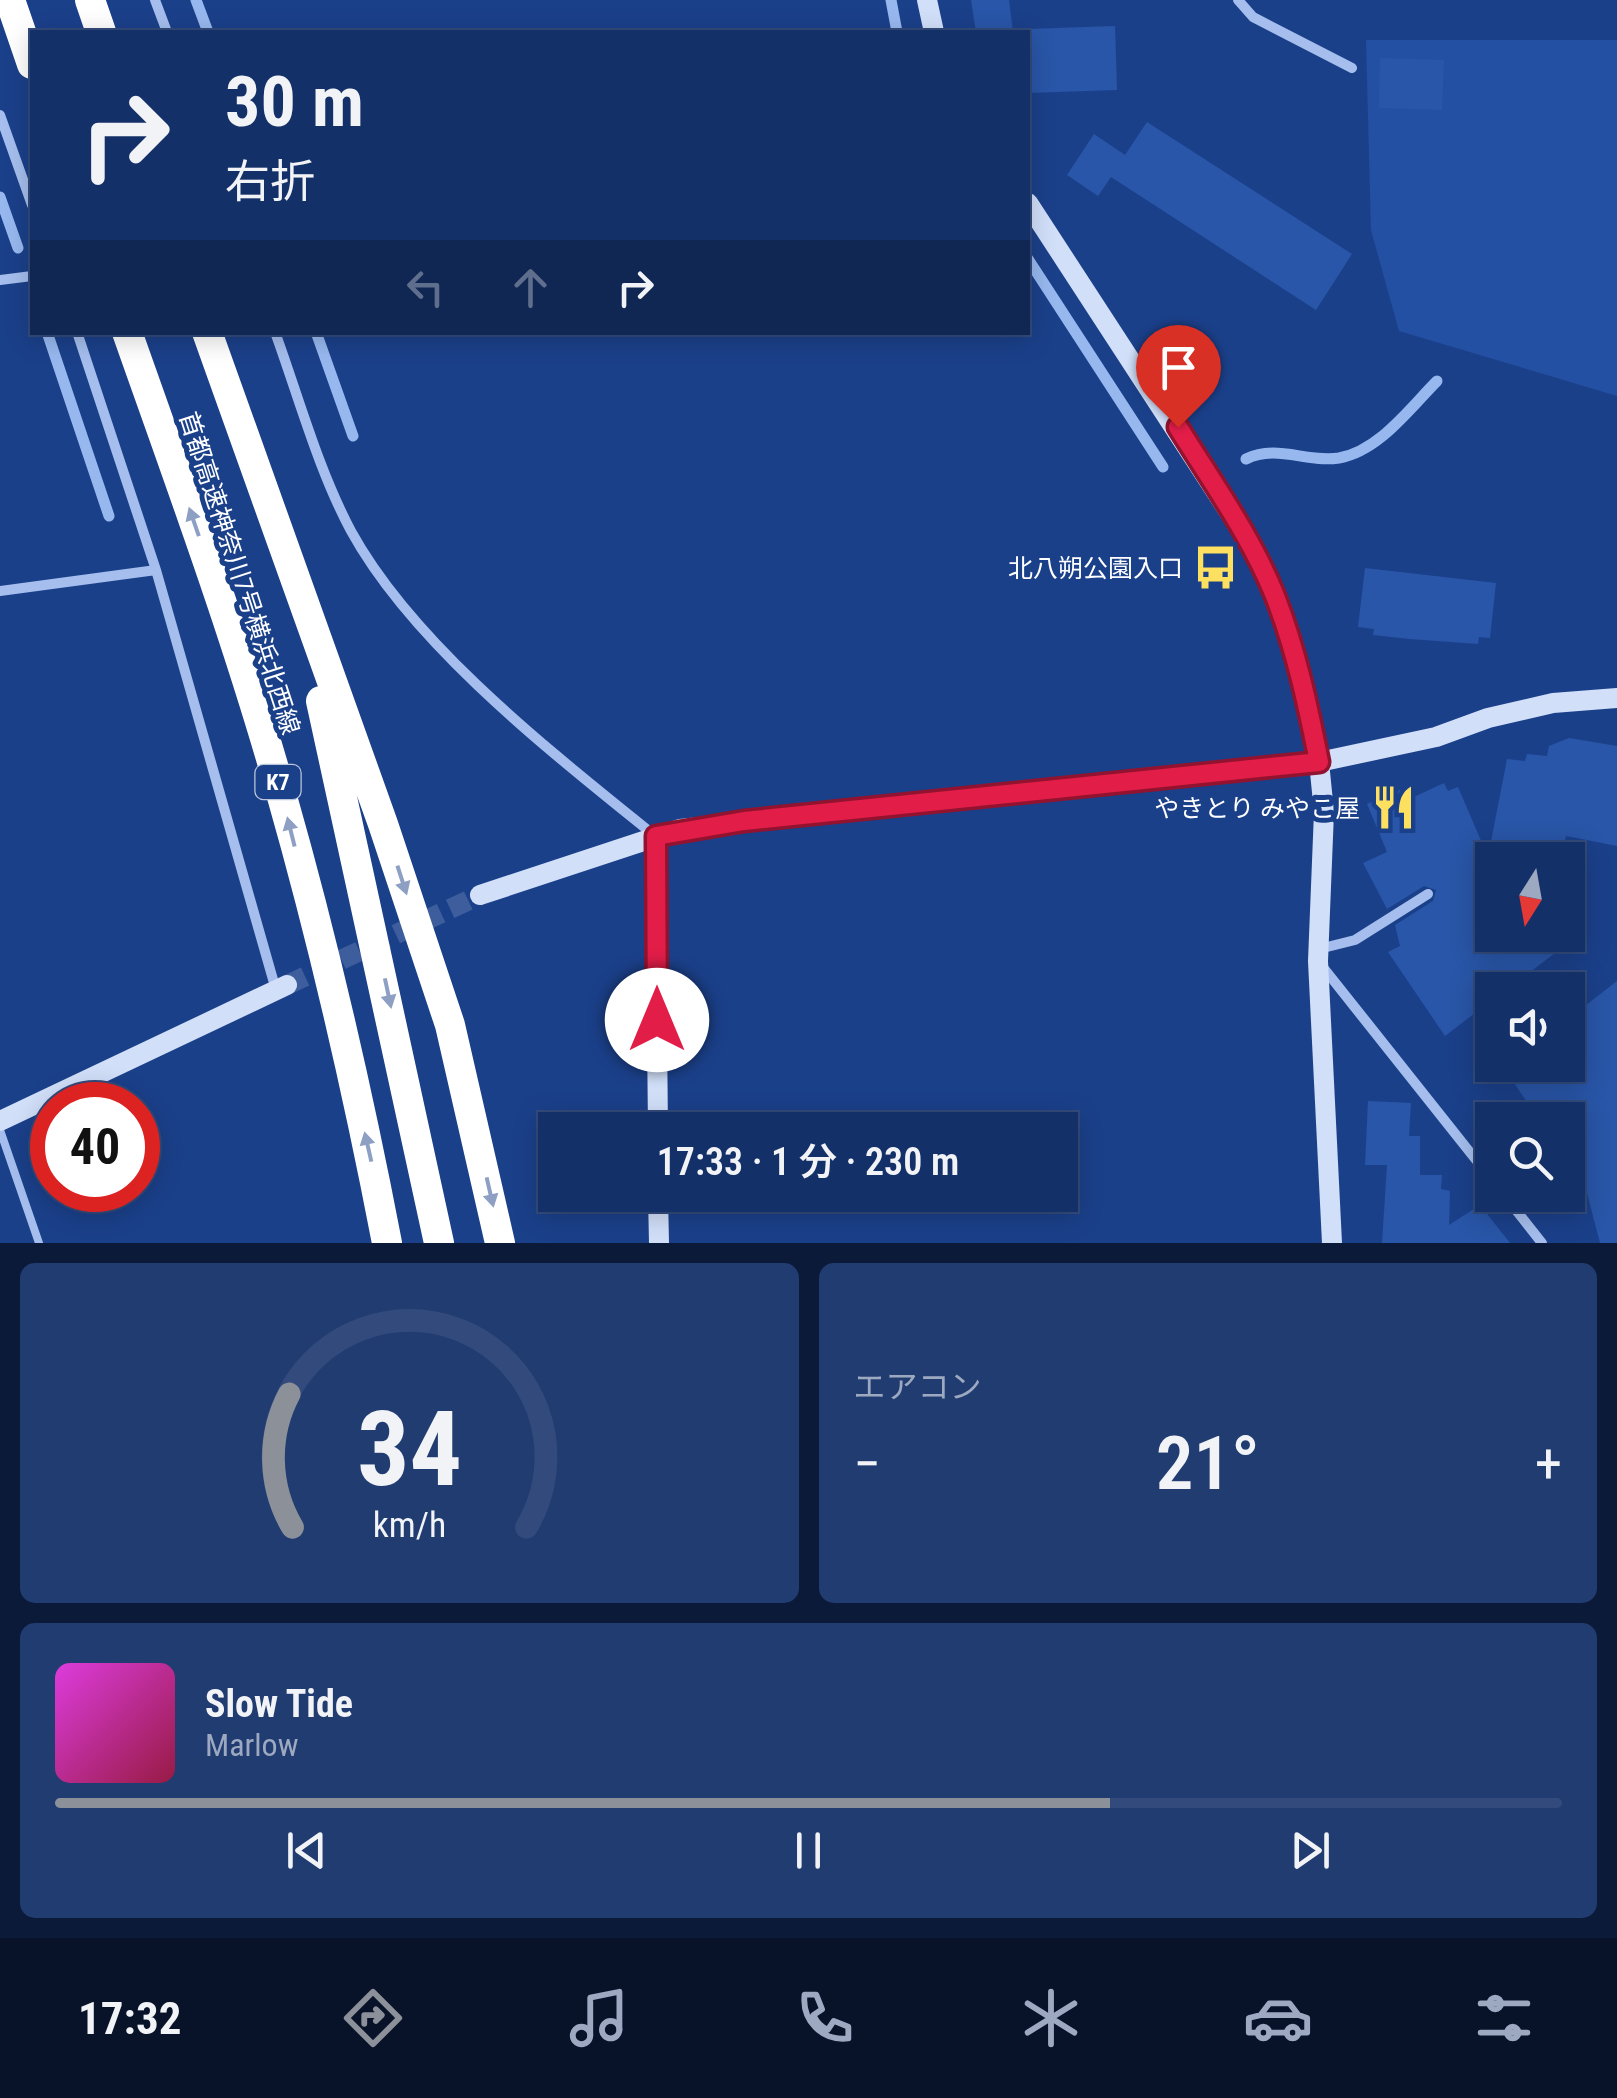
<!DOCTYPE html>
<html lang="ja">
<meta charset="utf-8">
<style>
body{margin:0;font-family:"Roboto Condensed","Noto Sans JP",sans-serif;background:#213c71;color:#f1f3f6;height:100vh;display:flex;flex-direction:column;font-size:38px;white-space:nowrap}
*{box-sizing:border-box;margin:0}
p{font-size:32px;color:#9da9c0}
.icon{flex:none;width:55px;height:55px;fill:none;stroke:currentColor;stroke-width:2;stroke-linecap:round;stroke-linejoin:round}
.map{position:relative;height:1243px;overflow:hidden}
.drawer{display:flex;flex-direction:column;gap:20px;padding:20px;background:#0b1a39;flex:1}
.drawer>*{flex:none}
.banner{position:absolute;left:30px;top:30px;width:1000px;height:305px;border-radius:0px;box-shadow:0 5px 25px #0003,0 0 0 2px #334b7c;background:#143068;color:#f1f3f6;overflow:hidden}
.needle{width:65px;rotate:191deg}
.tools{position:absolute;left:1475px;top:842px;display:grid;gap:20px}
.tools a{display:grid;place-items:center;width:110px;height:110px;border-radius:0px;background:#143068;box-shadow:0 5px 25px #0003,0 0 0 2px #334b7c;font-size:50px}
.speed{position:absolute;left:30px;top:1082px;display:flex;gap:20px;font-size:50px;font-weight:700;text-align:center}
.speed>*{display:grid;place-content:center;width:130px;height:130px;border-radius:50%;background:#143068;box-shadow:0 5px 25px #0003,0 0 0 2px #334b7c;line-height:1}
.speed .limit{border:15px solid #d22;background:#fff;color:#111}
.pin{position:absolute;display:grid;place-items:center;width:85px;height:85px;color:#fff;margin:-102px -42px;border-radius:50% 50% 50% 0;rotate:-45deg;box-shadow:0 0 10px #0007}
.pin .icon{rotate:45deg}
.me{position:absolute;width:110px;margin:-55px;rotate:0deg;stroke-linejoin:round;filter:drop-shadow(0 0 8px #0008)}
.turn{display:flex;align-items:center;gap:35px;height:210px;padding:0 30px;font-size:45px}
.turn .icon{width:130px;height:130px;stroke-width:2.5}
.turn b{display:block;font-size:70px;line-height:85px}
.lanes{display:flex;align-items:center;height:95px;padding:0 30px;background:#0003;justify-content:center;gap:50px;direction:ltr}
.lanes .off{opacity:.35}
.big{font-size:75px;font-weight:600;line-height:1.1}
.drawer .widget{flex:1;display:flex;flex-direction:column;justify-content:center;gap:15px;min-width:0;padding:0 35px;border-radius:15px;background:#213c71}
.drawer .dial{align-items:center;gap:0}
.dial svg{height:260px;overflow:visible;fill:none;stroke:#334b7c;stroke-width:7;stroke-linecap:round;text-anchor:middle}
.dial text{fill:#f1f3f6;stroke:none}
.song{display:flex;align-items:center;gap:30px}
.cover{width:120px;height:120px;border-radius:15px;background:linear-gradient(135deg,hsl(300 70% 55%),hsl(340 70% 35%))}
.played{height:10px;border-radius:5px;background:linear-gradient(90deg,#8c9099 70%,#334b7c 70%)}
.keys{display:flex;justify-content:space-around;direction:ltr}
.heat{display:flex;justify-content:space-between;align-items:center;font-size:55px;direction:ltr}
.drawer .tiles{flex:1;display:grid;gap:20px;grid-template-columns:1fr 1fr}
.widget:last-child{grid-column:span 2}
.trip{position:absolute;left:538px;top:1112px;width:540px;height:100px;border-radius:0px;background:#143068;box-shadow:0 5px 25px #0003,0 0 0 2px #334b7c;font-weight:600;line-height:100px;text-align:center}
.dock{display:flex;height:160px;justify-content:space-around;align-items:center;background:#08132a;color:#9da9c0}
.dock .icon{width:70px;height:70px}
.dock .selected{color:#8c9099}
.dock b{font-size:45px;color:#f1f3f6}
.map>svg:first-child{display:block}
</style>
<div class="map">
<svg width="1617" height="1243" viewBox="0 0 1617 1243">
<rect width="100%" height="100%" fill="#1b408a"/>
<path fill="#2450a3" d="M1366,40h251v356l-218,-65 -28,-101z"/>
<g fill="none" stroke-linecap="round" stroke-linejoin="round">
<path stroke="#97b8ef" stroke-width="11" d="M196,0l12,32
M891,0l6,32
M0,197l18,51
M1028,259l135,208
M47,332l62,184
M316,332l37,104
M1246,459c31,-15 60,4 93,-1 40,-7 71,-50 98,-77"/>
</g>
<path fill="#2956a8" d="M971,0h38l4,32h-37z
M1115,26l2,64 -89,3v-64z
M1380,58l64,2 -2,50 -63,-2z
M1147,122l205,132 -36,56 -205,-133 -13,19 -31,-21 27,-41 31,21z
M1365,568l131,15 -6,55 -11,-1 -1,7 -68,-5 -37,-4 1,-6 -16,-2z
M1569,738l48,8v100l-51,-10 -2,10 -21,14h-53l2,75h87l-73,55h-14v10l-47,36 -57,-84 12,-6 -5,-21 38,-24 3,-11 -12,-4 -37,23 -24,-46 24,-11 -20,-48 33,-14 5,11 39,-18 4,8 10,-4 30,70 19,-98 18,2 2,-7 20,2 2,-10z
M1617,981v262h-17l-32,-123h-29l-37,-55h66v-46z
M1368,1101l43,2 -2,33h11v39h22l-1,14 9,2 -1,34 31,-20 30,38h-128l5,-78h-22z"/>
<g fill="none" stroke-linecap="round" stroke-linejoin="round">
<path stroke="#3d5d9c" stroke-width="20" stroke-dasharray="20 10" stroke-linecap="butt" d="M287,985l193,-90"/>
<path stroke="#a5beed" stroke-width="8" d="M0,1130l39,113"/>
<path stroke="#a5beed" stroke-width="10" d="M155,0l12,32
M1238,0l15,17 99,51
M0,115l32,90
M0,280l32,-4
M77,332l79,238 120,420
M275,332c24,66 43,137 76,199 63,115 203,223 304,305
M0,591l156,-21
M1319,949l36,-9 73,-46
M1322,966l170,214
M1504,1195l38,48"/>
<path stroke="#d1dff9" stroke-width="20" d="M927,0l7,32
M1028,203l220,338 26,54 27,79 18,88 5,50 -6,149 14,282
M655,836l3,294
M480,895l200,-66 639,-67 117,-25 52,-19 65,-15 64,-5
M0,1121l287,-136
M658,1195l1,48"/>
<path stroke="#fff" stroke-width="30" d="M10,0l22,64
M90,0l11,32
M127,332c54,153 110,305 154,461 42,147 77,299 106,450
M207,332l176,492 67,201 50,218
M321,701l118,542"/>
</g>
<defs><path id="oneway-solid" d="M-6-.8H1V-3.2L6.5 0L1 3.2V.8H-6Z" transform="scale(2.5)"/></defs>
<g fill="#8da0c4">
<use href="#oneway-solid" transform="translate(194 522) rotate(-109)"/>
<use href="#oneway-solid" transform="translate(291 832) rotate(-104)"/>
<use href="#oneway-solid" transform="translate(402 880) rotate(72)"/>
<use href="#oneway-solid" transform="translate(388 993) rotate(78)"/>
<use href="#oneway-solid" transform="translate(368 1147) rotate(-103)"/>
<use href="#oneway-solid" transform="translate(490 1192) rotate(77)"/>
</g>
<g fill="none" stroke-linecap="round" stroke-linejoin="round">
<defs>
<path id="route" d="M657,1020l-1,-184 88,-15 575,-59c-11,-56 -23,-112 -44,-166 -24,-60 -63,-114 -97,-169"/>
</defs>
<use href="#route" stroke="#92132f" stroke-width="25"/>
<use href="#route" stroke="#e11d48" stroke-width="18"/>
</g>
<defs>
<symbol id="bus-bare" viewBox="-9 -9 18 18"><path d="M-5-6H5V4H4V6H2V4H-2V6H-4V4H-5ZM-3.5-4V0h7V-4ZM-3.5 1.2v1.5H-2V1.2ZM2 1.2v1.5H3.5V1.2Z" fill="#fee061" stroke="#1b408a" stroke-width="2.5" paint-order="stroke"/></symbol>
<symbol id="restaurant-bare" viewBox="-9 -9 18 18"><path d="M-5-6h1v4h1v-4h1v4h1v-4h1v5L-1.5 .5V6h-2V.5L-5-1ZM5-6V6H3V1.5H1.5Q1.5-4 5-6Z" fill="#fee061" stroke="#1b408a" stroke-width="2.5" paint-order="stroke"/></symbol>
</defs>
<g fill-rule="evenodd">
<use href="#bus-bare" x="1184" y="536" width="63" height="63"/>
<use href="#restaurant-bare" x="1362" y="776" width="63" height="63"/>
</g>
<g text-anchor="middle" stroke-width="10" stroke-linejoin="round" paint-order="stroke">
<rect fill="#1b408a" stroke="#bbc6dc" stroke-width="2.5" x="255.5" y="765" width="45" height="34" rx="8"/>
<g font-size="22" font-weight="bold" fill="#fff">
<text x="278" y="790">K7</text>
</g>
<g font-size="25" fill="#fff" stroke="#1b408a" text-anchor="end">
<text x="1183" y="577">北八朔公園入口</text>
<text x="1360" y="817">やきとり みやこ屋</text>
</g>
<g font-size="25" fill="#fff" stroke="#1b408a">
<text transform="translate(240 573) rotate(72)" y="9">首都高速神奈川7号横浜北西線</text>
</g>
</g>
</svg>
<div class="tools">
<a><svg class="needle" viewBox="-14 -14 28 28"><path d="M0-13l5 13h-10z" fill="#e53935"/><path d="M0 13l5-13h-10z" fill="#9da9c0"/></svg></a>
<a><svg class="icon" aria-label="sound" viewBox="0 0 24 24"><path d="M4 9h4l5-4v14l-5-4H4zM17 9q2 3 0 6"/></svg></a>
<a><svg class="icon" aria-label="search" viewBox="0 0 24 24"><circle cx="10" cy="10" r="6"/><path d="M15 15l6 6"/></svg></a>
</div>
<div class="speed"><div class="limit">40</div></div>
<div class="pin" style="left:1178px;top:427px;background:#d93025"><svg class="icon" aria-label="arrive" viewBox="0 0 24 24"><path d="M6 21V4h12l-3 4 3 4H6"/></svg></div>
<svg class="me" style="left:657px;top:1020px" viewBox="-20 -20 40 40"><circle r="19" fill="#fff"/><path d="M0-13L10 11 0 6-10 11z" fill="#e11d48"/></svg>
<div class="trip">17:33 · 1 分 · 230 m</div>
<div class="banner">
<div class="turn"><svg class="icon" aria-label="right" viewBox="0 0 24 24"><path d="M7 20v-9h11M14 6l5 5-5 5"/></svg><div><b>30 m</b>右折</div></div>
<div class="lanes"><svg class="icon off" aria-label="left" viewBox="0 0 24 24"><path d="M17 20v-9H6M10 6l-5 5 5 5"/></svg><svg class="icon off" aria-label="ahead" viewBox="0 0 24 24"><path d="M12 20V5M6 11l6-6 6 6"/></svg><svg class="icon" aria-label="right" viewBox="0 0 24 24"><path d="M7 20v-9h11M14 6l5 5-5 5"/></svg></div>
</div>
</div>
<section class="drawer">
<div class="tiles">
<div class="widget dial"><svg viewBox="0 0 100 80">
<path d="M14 69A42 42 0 1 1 86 69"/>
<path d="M14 69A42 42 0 0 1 13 28" stroke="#8c9099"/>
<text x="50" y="56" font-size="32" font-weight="700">34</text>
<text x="50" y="72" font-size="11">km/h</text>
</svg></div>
<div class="widget"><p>エアコン</p>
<div class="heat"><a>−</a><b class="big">21°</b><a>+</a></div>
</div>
<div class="widget">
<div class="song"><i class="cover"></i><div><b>Slow Tide</b><p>Marlow</p></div></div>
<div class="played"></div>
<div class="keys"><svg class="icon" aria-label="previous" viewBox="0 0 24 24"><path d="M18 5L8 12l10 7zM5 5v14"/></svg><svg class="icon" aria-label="pause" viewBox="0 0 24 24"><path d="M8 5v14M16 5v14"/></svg><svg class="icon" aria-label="next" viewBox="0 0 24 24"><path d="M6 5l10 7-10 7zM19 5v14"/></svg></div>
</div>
</div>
</section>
<nav class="dock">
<b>17:32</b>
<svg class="icon selected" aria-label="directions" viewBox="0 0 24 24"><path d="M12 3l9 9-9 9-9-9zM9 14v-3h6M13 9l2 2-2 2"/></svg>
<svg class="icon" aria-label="music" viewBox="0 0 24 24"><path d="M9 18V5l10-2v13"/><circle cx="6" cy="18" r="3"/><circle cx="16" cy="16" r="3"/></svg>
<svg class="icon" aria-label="phone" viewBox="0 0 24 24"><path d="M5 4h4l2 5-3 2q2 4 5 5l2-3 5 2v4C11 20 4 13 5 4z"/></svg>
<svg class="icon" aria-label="climate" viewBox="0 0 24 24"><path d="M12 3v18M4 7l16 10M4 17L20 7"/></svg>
<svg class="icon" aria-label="car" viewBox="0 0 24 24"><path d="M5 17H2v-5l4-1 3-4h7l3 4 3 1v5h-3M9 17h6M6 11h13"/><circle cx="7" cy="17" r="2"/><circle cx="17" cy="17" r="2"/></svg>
<svg class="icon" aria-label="filters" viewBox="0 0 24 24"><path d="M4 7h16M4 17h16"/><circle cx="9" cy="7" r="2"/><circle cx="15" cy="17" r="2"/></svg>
</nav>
